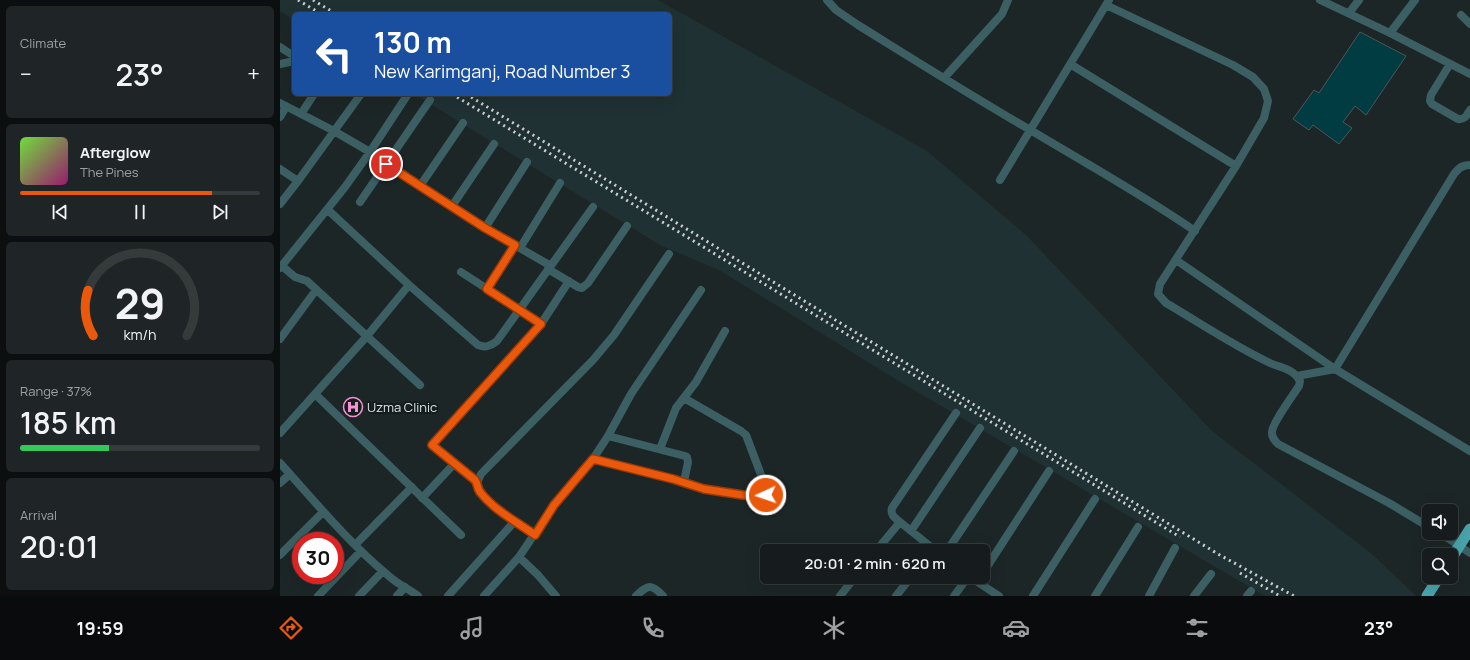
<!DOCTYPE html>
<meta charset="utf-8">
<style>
body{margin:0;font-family:Manrope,sans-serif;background:#1f2526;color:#f1f3f6;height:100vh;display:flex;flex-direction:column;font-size:15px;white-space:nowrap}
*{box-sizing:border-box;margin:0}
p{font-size:13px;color:#9ea1a4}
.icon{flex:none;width:22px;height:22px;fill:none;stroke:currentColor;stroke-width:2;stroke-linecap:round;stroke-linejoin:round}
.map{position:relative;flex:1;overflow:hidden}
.sheet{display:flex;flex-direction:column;gap:6px;padding:6px;background:#0c0f10;width:280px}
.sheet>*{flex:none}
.guide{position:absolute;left:12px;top:12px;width:380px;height:84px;border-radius:6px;box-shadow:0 4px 16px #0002,0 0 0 1px #353a3b;background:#1a4fa0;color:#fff;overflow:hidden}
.buttons{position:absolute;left:1142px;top:504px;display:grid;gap:8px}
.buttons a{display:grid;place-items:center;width:36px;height:36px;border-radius:6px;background:#161c1d;box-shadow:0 4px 16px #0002,0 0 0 1px #353a3b;font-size:20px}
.speed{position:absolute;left:12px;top:532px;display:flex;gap:8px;font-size:20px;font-weight:700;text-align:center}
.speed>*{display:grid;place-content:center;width:52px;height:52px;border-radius:50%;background:#161c1d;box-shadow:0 4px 16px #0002,0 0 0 1px #353a3b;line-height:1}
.speed .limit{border:6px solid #d22;background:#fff;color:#111}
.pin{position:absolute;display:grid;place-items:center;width:34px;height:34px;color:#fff;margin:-17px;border:2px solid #fff;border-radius:50%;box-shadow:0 1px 4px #0007}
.me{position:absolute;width:44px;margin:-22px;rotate:267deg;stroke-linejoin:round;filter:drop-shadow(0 0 3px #0008)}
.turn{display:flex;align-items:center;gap:14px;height:84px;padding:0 16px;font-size:18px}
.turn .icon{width:52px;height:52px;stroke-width:2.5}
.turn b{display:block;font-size:28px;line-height:34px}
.big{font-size:30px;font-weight:600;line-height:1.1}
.sheet .tile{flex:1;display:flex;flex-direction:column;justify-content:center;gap:6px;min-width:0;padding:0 14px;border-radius:6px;background:#1f2526}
.sheet .dial{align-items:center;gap:0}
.dial svg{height:104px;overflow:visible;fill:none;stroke:#353a3b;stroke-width:7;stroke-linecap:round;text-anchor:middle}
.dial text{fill:#f1f3f6;stroke:none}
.song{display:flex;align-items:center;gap:12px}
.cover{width:48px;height:48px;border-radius:6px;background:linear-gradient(135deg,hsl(100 70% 55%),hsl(320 70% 35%))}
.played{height:4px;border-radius:2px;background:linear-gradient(90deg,#ea580c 80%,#353a3b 80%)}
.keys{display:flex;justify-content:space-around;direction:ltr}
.heat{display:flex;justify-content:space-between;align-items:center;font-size:22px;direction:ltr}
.charge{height:6px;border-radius:3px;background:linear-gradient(90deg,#34c759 37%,#353a3b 0)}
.trip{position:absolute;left:480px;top:544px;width:230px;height:40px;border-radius:6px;background:#161c1d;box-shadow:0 4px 16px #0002,0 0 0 1px #353a3b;font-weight:600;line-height:40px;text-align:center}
.menu{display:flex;height:64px;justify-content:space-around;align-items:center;background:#090b0c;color:#9ea1a4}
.menu .icon{width:28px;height:28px}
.menu .on{color:#ea580c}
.menu b{font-size:18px;color:#f1f3f6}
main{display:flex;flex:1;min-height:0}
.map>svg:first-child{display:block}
</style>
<main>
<section class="sheet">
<div class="tile"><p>Climate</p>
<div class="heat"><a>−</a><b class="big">23°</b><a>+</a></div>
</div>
<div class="tile">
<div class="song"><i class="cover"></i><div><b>Afterglow</b><p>The Pines</p></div></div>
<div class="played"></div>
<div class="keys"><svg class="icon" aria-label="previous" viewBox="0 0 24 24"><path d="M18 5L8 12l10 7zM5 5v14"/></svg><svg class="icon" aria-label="pause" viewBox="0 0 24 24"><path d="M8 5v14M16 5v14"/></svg><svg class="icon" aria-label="next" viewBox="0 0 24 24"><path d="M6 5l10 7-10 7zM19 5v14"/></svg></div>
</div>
<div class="tile dial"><svg viewBox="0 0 100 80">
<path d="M14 69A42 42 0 1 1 86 69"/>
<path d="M14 69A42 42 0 0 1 10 34" stroke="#ea580c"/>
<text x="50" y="56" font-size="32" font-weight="700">29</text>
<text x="50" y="72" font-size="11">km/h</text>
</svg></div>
<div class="tile"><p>Range · 37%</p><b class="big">185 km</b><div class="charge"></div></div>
<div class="tile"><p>Arrival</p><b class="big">20:01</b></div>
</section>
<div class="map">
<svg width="1190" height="596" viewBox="0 0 1190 596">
<rect width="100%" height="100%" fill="#1d2627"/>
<path fill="#203133" d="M0,0h378l269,151 99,84 186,196 160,123 44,42h-151l-368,-216 -178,-110 -59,-25 -246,-151h256v-80h-376v6l-14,-9z"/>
<path fill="#003c41" stroke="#4d5657" d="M1080,32l46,24 -40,59 -11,-9 -12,16 9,6 -13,16 -26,-19 -4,5 -16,-11 21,-29 5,3z
M75,398l7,7 -12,11 -7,-7z"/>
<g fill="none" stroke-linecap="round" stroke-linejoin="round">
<path stroke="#3b5f62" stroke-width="8" d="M547,0l9,10 22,15c58,36 115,72 174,106 55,33 111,64 163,100
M1040,0l70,33 80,41
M826,5l127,60 20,12 11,12 4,12 -4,17 -28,48 -76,118 -2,10 8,9c34,20 68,43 104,60 11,5 24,6 30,18l-1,5c-6,9 -28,39 -27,47 0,5 3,8 6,11l111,59 40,24
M1069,13l10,-13
M1181,15l9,9
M1110,33l25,-33
M0,47l14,9
M0,64l14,-3
M790,64l166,102
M1170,64l-19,31 -1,6 2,3 26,15c7,1 9,-4 12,-9
M664,78l58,-64 6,-14
M0,103l54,28 36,21 115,76 66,38
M21,114l13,-20
M0,117l6,-10
M0,169l18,12
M720,180l109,-180
M140,186l43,-63
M80,202l70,-102
M0,204l18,-23 63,-87
M172,206l42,-62
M48,210l81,75 69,60c8,3 12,1 19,-4l96,-134
M205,228l42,-66
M240,248l40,-65
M896,260l159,109 135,82
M2,266l13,11 12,4 113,104
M0,268l65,-81 25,-35 38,-58
M268,269l30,18 4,1 6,-5 39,-57
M181,272l80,52
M207,289l28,-44
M0,339l36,-49
M1017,376l38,-7 119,-195c5,-6 8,-9 16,-9
M35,394l146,141
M0,433l87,-97 42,-51
M328,436l77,20 2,1 1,5 -4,20
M380,449l16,-41 20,-26 29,-51
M313,459l91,23 20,7 58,8h2l2,-5v-4l-20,-53 -5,-4 -57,-33
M0,463c35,39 69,80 110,114 9,8 19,12 28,19
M0,483l10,-9
M197,483l-45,-38 109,-121 28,-43
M142,498l32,-34
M620,522l36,29
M631,531l69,-103
M1160,533l30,20
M255,535c-17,-12 -52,-31 -58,-52l4,-9 112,-114 21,-25 55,-81
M75,545l57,-58
M596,551l24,-29c-5,-4 -10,-7 -8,-14l64,-95
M667,551l67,-100
M0,555l43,-43
M239,557l19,18 18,21
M703,573l66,-102
M690,577l29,19
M38,596l43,-45
M79,596l24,-25
M117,596l8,-9
M168,596l67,-75
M204,596l35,-39 35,-52 39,-46 15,-23 23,-42 70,-104
M356,596c12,-11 15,-13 27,0
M560,596l15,-19
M616,596l15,-19
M674,596l14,-19
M753,596l62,-97
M815,596l43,-69
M869,596l26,-48
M914,596l17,-22
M967,596l4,-5"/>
<path stroke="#4aa4ac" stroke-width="11" d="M1147,596l12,-19"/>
<path stroke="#cbd0d1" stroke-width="3" stroke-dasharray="2 4" stroke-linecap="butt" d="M18,0l23,14
M33,0l23,14
M172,94l728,443
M186,94l752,460 76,42
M960,573l40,23"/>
<path stroke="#4aa4ac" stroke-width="11" d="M1171,559l19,-30"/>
</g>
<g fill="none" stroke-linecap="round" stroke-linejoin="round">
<defs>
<path id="route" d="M106,164l99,64 30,17 -28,44 54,35 -109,121 43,35c3,4 2,8 5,12 14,18 37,30 55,43l19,-30 39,-46 80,20 31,10 58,9 4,-3"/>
</defs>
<use href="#route" stroke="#983908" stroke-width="10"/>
<use href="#route" stroke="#ea580c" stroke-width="7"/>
</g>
<defs>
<symbol id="hospital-ring" viewBox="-11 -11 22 22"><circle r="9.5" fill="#141d1d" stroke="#f591d2" stroke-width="1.5"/><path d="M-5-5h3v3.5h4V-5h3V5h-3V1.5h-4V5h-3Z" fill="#f591d2"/></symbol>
</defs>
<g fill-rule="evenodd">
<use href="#hospital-ring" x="62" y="396" width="22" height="22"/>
</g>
<g text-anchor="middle" stroke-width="4" stroke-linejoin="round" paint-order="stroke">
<g font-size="13" fill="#dee3e4" stroke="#141d1d" text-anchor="start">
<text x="87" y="412">Uzma Clinic</text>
</g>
</g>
</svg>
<div class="buttons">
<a><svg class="icon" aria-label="sound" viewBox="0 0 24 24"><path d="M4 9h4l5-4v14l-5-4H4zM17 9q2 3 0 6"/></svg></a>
<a><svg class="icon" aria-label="search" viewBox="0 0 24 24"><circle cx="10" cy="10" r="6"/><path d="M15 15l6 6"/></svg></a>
</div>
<div class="speed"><div class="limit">30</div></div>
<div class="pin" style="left:106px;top:164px;background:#d93025"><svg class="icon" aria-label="arrive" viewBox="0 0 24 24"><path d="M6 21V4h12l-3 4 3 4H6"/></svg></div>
<svg class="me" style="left:486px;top:495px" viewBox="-20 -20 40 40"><circle r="17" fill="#ea580c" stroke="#fff" stroke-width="3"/><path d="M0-11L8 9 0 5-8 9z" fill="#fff"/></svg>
<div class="trip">20:01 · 2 min · 620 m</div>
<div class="guide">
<div class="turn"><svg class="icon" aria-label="left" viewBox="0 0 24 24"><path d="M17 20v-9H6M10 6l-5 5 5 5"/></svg><div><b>130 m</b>New Karimganj, Road Number 3</div></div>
</div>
</div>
</main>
<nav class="menu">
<b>19:59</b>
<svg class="icon on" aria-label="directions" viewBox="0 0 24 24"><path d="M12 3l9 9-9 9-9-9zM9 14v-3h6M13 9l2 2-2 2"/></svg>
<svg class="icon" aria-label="music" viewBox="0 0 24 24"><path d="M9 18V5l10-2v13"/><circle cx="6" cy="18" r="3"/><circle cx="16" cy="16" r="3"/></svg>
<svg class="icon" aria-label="phone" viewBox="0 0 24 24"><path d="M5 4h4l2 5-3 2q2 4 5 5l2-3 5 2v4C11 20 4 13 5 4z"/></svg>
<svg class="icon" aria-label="climate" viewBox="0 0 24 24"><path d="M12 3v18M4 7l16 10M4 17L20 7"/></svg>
<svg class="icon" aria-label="car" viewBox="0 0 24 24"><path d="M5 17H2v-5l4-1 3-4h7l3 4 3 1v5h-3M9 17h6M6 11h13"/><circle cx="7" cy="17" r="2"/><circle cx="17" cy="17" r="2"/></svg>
<svg class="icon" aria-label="filters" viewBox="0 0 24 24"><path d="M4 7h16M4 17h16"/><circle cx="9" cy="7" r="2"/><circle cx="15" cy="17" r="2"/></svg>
<b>23°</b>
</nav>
